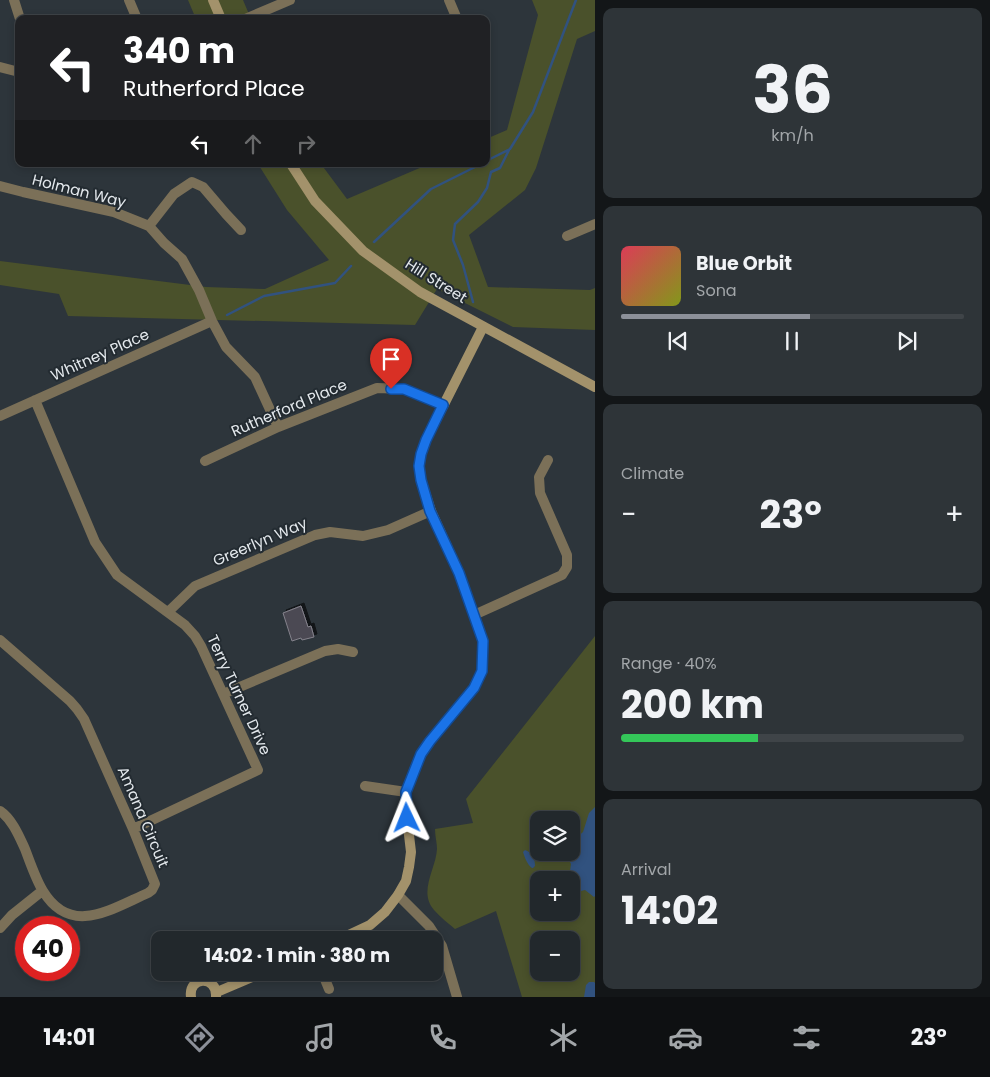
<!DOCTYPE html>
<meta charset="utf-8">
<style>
body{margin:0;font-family:Poppins,sans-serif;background:#2e3438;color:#f1f3f6;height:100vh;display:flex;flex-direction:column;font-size:19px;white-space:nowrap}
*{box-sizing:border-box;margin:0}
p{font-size:16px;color:#a2a6a9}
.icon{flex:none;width:28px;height:28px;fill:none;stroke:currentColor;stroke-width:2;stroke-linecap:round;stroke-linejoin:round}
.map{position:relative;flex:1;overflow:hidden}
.panel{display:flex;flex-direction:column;gap:8px;padding:8px;background:#131618;width:395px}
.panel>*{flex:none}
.top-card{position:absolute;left:15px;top:15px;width:475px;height:152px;border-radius:10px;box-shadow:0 2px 8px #0003,0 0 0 1px #3f4448;background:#202124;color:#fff;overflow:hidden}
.tools{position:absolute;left:530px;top:811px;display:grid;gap:10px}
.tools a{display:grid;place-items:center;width:50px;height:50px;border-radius:10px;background:#22282c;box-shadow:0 2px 8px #0003,0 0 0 1px #3f4448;font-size:25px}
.speed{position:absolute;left:15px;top:916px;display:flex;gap:10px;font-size:25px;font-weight:700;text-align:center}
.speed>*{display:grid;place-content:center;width:65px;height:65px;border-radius:50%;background:#22282c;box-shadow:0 2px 8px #0003,0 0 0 1px #3f4448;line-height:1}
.speed .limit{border:8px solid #d22;background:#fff;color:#111}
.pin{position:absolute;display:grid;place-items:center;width:42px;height:42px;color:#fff;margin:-51px -21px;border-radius:50% 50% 50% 0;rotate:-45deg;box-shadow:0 0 5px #0007}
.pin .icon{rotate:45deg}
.me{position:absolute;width:55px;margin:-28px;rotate:358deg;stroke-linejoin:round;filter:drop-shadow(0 0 4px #0008)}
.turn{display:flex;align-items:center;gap:18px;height:105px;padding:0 25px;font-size:22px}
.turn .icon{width:65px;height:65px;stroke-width:2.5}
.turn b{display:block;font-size:35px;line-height:42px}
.lanes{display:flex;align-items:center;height:48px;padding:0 25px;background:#0003;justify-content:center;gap:25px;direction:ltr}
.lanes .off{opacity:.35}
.big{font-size:38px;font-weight:700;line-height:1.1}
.panel .card{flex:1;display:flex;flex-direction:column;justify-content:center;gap:8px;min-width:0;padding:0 18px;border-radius:10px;background:#2e3438}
.panel .dial{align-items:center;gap:0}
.dial b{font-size:65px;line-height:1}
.song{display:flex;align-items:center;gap:15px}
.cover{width:60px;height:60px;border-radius:8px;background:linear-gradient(135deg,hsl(350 70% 55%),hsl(70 70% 35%))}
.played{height:5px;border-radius:2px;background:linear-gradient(90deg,#8c9099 55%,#3f4448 55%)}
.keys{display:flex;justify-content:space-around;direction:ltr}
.heat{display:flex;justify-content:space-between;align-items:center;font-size:28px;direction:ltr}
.charge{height:8px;border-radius:4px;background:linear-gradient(90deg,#34c759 40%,#3f4448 0)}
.trip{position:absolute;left:151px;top:931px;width:292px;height:50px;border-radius:10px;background:#22282c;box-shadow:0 2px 8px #0003,0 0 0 1px #3f4448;font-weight:700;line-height:50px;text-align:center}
.tabs{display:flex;height:80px;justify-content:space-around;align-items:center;background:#0e1012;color:#a2a6a9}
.tabs .icon{width:35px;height:35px}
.tabs .selected{color:#8c9099}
.tabs b{font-size:22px;color:#f1f3f6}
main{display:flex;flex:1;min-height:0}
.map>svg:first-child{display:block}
</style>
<main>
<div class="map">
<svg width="595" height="997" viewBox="0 0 595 997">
<defs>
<filter id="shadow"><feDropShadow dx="3" dy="-3" stdDeviation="0" flood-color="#0009"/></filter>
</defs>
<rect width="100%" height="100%" fill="#2d353b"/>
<path fill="#4a512b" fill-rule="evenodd" d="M188,0h55l8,19h-55z
M532,0h63v31l-18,8 -41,129 -11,22 -56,45 19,52 102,3 5,-2v42l-82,-3 -76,-38 -22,36 -347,-9 -9,-22 -59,-9v-24l206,26 59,2 64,-29 -42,-50 -29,-46h63l26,35 82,-35h57v-25l21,-9 31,-115z
M595,636v361h-73l-26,-86 -41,18c-7,-6 -15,-12 -21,-19 -16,-18 2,-41 3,-61 0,-6 -2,-13 -2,-20l38,-6 -7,-24zM539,820h32v32h-32zM539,880h32v32h-32zM539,940h32v32h-32z"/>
<path fill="#31527f" d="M595,807v89l-1,1 -9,-7 -8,2 -6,-10v-2l-2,-2 2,-14 -3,-6 2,-5 1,-1 2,-11 10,-9 6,-19z
M525,850c8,3 10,8 10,16l-2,2h-1c-5,-4 -7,-10 -9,-16z
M589,982h5l1,1v14h-11l2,-12z"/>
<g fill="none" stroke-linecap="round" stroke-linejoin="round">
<path stroke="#31527f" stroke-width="2.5" d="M486,161l24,-12 23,-37 43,-112
M374,242l57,-53 50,-25
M473,302l-10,-37 -10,-25 2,-16 23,-22 9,-14 4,-16 9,-4 9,-18
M227,315l37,-19 71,-13 16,-17"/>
</g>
<path fill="#4c4a53" stroke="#84828c" filter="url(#shadow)" d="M301,606l7,21 3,-1 3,11 -12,3 -1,-2 -9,3 -9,-28z"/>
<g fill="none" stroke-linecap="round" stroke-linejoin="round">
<path stroke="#7b7058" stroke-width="10" d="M14,0l6,19
M129,0l8,19
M449,0l8,19
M245,19l45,-19
M0,67l19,5
M0,186l23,6 91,20 35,14 15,17 18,16 17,31 13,31 14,26 29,30 23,50
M149,226l25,-32 18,-12 11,5 23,27 15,16
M567,236l28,-12
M35,400l60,142 22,33 68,50 10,11 6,10 57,124 -125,59
M0,416l212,-95
M205,461l73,-34 99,-39 28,1 38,16
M168,612l27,-26 120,-51 15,-3 33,4 25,-6 43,-19
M474,615l88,-40 5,-8v-12l-27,-62 -1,-16 9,-17
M0,640l70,61 7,8 7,10 49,110 22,55 -3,6 -4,3c-37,16 -77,44 -105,-2 -7,-11 -13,-29 -18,-42 -6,-13 -13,-30 -25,-38
M223,694l102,-43 13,-2 15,3
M365,786l41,6
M398,895l31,31 13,20 15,51
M0,928l12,-13 30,-24
M322,972l7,17"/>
<path stroke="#a3926b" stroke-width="10" d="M213,0l8,19
M291,164l24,37 48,50 57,41 175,95
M338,940l32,-15 15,-13 13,-17 8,-14 3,-14 2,-15 -4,-34 -1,-26 9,-24 6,-14 9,-13 44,-53 8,-17 1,-30 -5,-15 -19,-53 -28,-62 -10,-31 -2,-14 2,-12 5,-14 57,-113
M217,992l47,-20
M191,997c-3,-21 26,-22 25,-1"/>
</g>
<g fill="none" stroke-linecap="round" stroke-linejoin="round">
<defs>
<path id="route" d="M391,389h13l39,16 -17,35 -5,14 -2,12 2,14 9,31 29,62 24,68 -1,30 -8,17 -44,53 -9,13 -15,38 1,26"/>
</defs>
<use href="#route" stroke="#114b97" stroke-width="12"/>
<use href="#route" stroke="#1a73e8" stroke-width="9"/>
</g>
<g text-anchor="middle" stroke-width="4" stroke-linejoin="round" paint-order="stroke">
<g font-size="15" fill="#e4e9ed" stroke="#232b31">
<text transform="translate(79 191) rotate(14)" y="5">Holman Way</text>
<text transform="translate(436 281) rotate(32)" y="5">Hill Street</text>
<text transform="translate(100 355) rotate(-24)" y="5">Whitney Place</text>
<text transform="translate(289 408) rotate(-23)" y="5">Rutherford Place</text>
<text transform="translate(260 542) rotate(-23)" y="5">Greerlyn Way</text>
<text transform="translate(239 695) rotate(65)" y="5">Terry Turner Drive</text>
<text transform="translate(143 817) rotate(67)" y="5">Amana Circuit</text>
</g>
</g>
</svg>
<div class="tools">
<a><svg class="icon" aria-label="layers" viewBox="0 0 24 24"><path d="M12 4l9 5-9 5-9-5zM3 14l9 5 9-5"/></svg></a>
<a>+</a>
<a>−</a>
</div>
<div class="speed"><div class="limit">40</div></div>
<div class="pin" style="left:391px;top:389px;background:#d93025"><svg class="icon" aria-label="arrive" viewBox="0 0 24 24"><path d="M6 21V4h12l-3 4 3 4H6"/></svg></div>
<svg class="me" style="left:407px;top:818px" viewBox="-20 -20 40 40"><path d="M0-17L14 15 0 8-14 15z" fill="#1a73e8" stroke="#fff" stroke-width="4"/></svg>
<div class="trip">14:02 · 1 min · 380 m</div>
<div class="top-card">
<div class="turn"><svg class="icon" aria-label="left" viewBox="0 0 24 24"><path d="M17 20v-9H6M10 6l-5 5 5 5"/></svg><div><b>340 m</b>Rutherford Place</div></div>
<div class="lanes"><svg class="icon" aria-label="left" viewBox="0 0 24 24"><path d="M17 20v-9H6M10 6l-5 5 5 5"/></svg><svg class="icon off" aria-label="ahead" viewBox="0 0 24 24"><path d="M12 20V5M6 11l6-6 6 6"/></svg><svg class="icon off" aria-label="right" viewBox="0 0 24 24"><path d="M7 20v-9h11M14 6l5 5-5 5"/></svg></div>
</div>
</div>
<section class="panel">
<div class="card dial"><b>36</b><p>km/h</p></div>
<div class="card">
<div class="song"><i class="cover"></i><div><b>Blue Orbit</b><p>Sona</p></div></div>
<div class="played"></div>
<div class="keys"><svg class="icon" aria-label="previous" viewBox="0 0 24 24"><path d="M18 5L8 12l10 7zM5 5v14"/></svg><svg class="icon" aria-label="pause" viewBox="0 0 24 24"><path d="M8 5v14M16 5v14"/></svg><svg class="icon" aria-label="next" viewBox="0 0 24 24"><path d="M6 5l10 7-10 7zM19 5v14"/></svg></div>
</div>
<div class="card"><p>Climate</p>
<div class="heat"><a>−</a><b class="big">23°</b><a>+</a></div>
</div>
<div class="card"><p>Range · 40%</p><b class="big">200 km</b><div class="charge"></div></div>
<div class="card"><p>Arrival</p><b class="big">14:02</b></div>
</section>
</main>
<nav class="tabs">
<b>14:01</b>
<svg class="icon selected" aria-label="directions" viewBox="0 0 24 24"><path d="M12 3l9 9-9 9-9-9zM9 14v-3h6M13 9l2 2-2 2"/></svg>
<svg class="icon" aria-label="music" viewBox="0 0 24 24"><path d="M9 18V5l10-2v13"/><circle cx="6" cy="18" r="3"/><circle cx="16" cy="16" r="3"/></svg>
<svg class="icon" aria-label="phone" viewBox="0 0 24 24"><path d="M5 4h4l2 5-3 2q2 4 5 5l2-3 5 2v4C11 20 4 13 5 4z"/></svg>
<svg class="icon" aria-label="climate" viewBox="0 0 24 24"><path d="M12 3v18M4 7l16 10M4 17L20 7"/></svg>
<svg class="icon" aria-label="car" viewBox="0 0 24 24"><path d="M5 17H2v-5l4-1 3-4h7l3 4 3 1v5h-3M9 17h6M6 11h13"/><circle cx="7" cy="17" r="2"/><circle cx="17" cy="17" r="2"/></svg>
<svg class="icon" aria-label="filters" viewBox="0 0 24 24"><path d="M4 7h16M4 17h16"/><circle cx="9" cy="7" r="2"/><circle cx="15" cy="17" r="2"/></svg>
<b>23°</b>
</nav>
